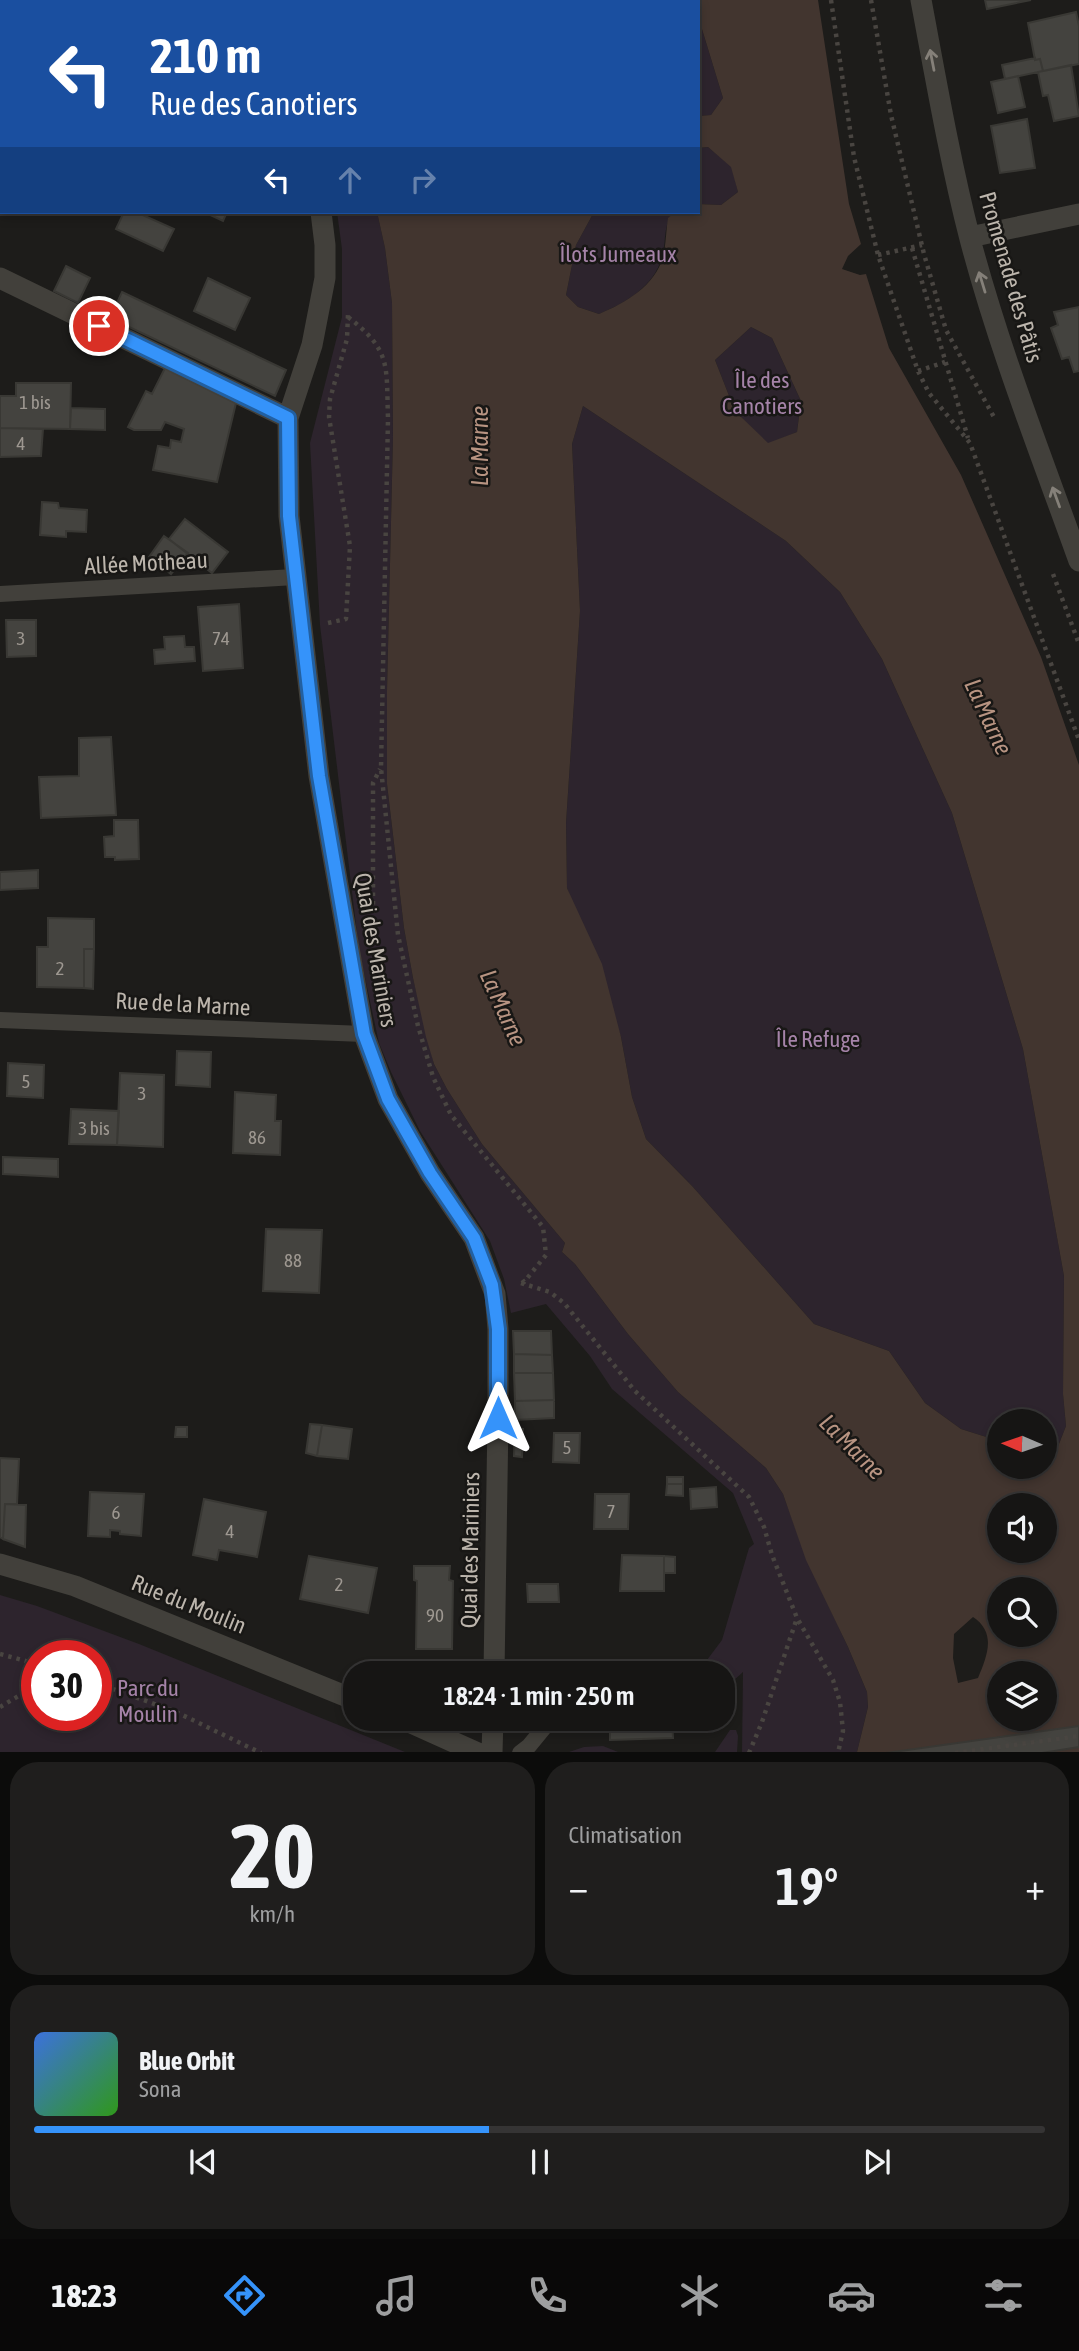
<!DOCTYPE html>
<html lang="fr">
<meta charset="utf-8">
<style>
body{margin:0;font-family:"Asap Condensed",sans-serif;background:#1f1e1d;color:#f1f3f6;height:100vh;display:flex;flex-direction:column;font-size:26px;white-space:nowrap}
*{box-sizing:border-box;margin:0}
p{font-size:23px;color:#9e9fa0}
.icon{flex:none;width:38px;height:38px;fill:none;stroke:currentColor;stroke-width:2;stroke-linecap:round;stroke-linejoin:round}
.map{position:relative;height:1752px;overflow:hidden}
.drawer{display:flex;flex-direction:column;gap:10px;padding:10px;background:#0c0c0b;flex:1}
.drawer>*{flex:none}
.hud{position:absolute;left:0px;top:0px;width:700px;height:214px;box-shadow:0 4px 10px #0003,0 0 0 2px #353434;background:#1a4fa0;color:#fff;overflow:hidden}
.needle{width:46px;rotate:272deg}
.buttons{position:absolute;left:987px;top:1409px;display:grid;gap:14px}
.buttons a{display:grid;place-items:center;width:70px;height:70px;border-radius:50%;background:#161514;box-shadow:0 4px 10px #0003,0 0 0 2px #353434;font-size:35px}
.speed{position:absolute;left:21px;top:1640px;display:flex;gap:14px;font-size:35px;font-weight:700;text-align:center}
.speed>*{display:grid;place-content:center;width:91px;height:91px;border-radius:50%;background:#161514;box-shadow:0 4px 10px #0003,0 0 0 2px #353434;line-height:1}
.speed .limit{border:10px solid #d22;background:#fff;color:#111}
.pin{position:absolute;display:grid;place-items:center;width:60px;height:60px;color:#fff;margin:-30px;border:4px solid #fff;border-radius:50%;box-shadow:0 2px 7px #0007}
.me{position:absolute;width:77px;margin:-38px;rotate:0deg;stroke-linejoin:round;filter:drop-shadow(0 0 5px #0008)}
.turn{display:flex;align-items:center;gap:24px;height:147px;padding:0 35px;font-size:32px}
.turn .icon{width:91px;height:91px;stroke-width:2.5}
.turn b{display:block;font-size:49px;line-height:60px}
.lanes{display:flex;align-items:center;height:66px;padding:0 35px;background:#0003;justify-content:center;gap:35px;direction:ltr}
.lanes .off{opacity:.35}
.big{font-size:52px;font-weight:600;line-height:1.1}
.drawer .tile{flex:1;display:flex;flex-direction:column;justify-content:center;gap:10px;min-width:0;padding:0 24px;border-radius:28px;background:#1f1e1d}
.drawer .dial{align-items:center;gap:0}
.dial b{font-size:91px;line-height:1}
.song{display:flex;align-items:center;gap:21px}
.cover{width:84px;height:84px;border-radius:10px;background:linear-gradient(135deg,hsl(220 70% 55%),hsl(110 70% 35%))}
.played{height:7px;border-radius:4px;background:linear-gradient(90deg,#3593fa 45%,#353434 45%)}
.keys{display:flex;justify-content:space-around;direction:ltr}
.heat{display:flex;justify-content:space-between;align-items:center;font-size:38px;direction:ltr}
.drawer .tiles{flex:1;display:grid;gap:10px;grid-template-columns:1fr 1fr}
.tile:last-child{grid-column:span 2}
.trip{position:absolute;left:343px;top:1661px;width:392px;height:70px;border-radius:28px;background:#161514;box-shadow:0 4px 10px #0003,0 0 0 2px #353434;font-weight:600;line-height:70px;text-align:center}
.tab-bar{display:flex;height:112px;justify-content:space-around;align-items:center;background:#090808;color:#9e9fa0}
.tab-bar .icon{width:49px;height:49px}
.tab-bar .active{color:#3593fa}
.tab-bar b{font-size:32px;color:#f1f3f6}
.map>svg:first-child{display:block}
</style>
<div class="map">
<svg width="1079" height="1753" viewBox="0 0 1079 1753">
<rect width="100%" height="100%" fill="#1d1c1a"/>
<path fill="#2d242d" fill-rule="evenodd" d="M578,0h116v2h-116z
M698,16l25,82 -12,17 -13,1z
M708,147l24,20 6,25 -17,13 -23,-1v-56z
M337,212h40l8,36 7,55 1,134 -6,254v93l17,144 9,50 21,86 13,25 35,55 83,99 -3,9 13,12 53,70 50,58 88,76 17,26 24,66 41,87 19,45 1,15 -11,45h-115l1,-80 -10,9 -10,1v-9h-16v-13l15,-20 27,-92 5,-4 -21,-51 -121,-104 -22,-33 -44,-52 -35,9 -7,-34 -14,-38 -70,-110 -29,-59 -12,-29 -20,-93 -39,-325 -10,-182 32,-126v-68z
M594,212h81c-13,12 -8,29 -13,45 -8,30 -37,46 -63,57l-21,-7 -12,-12 10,-50z
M751,327l21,11 29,63 -4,31 -29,12 -33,-33 -20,-51z
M583,406l203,135 54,51 42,67 70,154 71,236 41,227 -1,118 3,32 -9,23 -12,5v-33h-46v20l-38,-12 -36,-26 -36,-52 -75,-27 -121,-137 -47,-48 -14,-42 -11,-60 -54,-149 -1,-65 14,-212 -8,-167z
M0,1595l37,11 102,38 266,108h-405zM37,1656h59v59h-59z
M730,1730h6l2,6 -1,16h-22z
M603,1746l15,6h-49l15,-5z"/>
<path fill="#42352f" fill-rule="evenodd" d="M298,0h126l1,2h-127z
M459,0h119v2h-118z
M694,0h124l31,204 12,40 -13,12 -6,13 18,6 6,-1 23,74 72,127 80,182 38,108v987h-222l11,-45 -1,-15 -19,-45 -42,-87 -23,-66 -17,-26 -88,-76 -50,-58 -53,-70 -13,-12 3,-9 -83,-99 -35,-55 -13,-25 -8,-27 -13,-59 -9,-50 -17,-144v-93l6,-254 -1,-134 -7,-55 -8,-36h217l-18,33 -10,50 12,12 21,7c26,-11 56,-28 64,-57 3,-12 3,-26 5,-39l7,-6h23v-8l23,1 17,-13 -7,-25 -23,-20 -10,1v-32l13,-1 12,-17 -25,-82v-14zM751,327l21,11 29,63 -4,31 -29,11 -33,-32 -20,-51zM583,406l203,135 54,51 42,67 70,154 71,236 41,227 -1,118 3,32 -9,23 -12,5v12h-46v-25l-38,-12 -36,-26 -36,-52 -75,-27 -121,-137 -47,-48 -14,-42 -11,-60 -19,-73 -35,-76 -1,-65 14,-212 -8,-167zM999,1505h46v45h-46zM999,1589h46v45h-46zM973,1617c24,16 14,39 5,61l-20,5 -5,-25 1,-24zM999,1673h46v45h-46z"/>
<path fill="#44433f" stroke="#393834" stroke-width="2" d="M0,0l20,2h-18v25z
M985,0h46l-44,9z
M1076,12l3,14v38l-36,7 -3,-12 -5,1 -7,-37z
M1035,58v2l5,-1 3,12 -38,8 -3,-14z
M1071,65l8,51 -25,5 -6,-26 -5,1 -5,-24z
M1018,76l7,31 -27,6 -7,-31z
M1027,119l8,49 -35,5 -9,-47z
M124,212h12l38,17 -11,22 -47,-22z
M204,212h23l-4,9z
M66,266l24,12 -12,25 -24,-12z
M208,278l42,20 -15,32 -41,-19z
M122,292l164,78 -11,26 -165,-78z
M1079,307v64l-5,1 -5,-15 -7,2 -11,-31 7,-3 -4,-13z
M165,368l71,35 -19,79 -64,-12 5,-24 12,2 1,-8 10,2 3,-13 -19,-7 -4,8h-27l-6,-3 18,-36 6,3z
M16,383h55l-1,46 -70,-1v-32h16z
M71,408l34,1v21l-35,-1z
M0,428l43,1 -2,27 -41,1z
M42,502l16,1 1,5 28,2 -1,22 -20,-1v6l-26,-2z
M185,519l43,33 -16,21 -43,-34z
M164,536l24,17 -17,21 -22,-17z
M239,604l4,64 -40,3 -5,-64z
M6,620h30v36l-29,1z
M184,636l1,11h9l1,14 -40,3 -1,-14 11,-1 -1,-12z
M111,737l5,78 -75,3 -2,-41 40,-1v-38z
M114,820h24l1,39 -24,1v-3h-10l-1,-20 10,-1z
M38,870v18l-38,2v-18z
M48,918l46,1v30h-10v39l-47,-1v-40h11z
M84,949h10l-1,40 -9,-1z
M177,1051l34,1 -1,35 -34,-2z
M8,1063l36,2 -1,33 -36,-2z
M120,1073l44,2 -1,72 -46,-2z
M235,1092l41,3 -1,26h6l-1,34 -47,-2z
M71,1109l48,2 -2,34 -48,-1z
M3,1157l55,2v18l-55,-3z
M266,1229l56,1 -3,63 -56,-2z
M513,1331h38l1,24 -38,-1z
M514,1354l38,1 1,18h-39z
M514,1373h39l1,27 -39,1z
M554,1400v18l-39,2v-19z
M310,1424l12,1 -5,31 -11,-3z
M322,1425l30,4 -4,30 -31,-3z
M176,1427h11v10h-12z
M515,1428l8,1 -1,28 -8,-1z
M554,1433h26l-1,30 -26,-1z
M0,1458l19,1 -2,45h-12l-2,35 -3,-2z
M667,1477h16v7h-16z
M667,1484h16v12l-17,-1z
M716,1487l1,20 -26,2 -1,-20z
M90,1492l54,2 -3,42 -21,-2v-3l-10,-1v7l-22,-1z
M595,1494h34l-1,35h-34z
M204,1499l62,13 -9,45 -38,-7 -2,10 -24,-5z
M5,1504l21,1 -1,42 -22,-8z
M622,1555l42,1v35h-44z
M309,1556l68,12 -9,45 -68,-14z
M664,1556l11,1v16h-11z
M414,1566h36l-1,14 4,1 -1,68h-36l1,-68 -3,-1z
M527,1584h31l1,18h-31z
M610,1718h62l1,20 -63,2z
M1079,1726v21l-37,6h-156z"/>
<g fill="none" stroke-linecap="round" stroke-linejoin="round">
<path stroke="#494541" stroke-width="4.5" stroke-dasharray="3.5 5" stroke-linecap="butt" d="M831,0l23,157 24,98 40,116 11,22 41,50 109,297
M871,0l20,115 33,139 22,76 49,89
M912,248l56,190
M878,255l44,-10
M348,317c44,34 38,49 40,101l-7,350 17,167 20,91 15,51 18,38 92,112 3,28 -22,27 -3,-4
M918,371l27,-9
M1053,574l26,70
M328,623l18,-4 4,-73 -21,-129 1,-18 17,-60 1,-25
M373,913v-130l7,-14
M521,1283l29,9 14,11 71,88 114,106 15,30 8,28 25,63 36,62 7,22 3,29 -5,22
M0,1654l37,10
M96,1683l78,28 87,42
M0,1707l37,-22
M749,1753l13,-31 35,-104
M955,1753l124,-17"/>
<path stroke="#42403b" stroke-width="16" d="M0,594l295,-17
M0,1020l364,14
M520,1753l9,-7 23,-28"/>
<path stroke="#42403b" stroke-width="21" d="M238,0l1,2
M921,0c15,80 29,161 49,239 29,110 71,216 109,322
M321,212l4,33v33l-13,67 -24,73 1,98 30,260 45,258 24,65 42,74 44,65 21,56 3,35v89l-4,255
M970,237l109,-23
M0,278l288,140
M0,1564l75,22 280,114
M400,1718l78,35
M492,1753l1,-35"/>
</g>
<defs><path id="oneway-shaft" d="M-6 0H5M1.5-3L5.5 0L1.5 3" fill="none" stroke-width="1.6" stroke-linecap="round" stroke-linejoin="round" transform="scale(1.75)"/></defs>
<g stroke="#858079">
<use href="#oneway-shaft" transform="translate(932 60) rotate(-101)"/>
<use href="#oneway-shaft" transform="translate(982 282) rotate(-107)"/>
<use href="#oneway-shaft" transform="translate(1056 497) rotate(-110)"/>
</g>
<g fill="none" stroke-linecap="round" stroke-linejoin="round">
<defs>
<path id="route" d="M99,326l189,92 1,98 30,260 45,258 24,65 42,74 44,65 18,47 6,44v89"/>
</defs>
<use href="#route" stroke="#2260a2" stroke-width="18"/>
<use href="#route" stroke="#3593fa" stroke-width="12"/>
</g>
<g text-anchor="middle" stroke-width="5" stroke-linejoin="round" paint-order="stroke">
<g font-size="19" fill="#9e9891">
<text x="35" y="409">1 bis</text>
<text x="21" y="450">4</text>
<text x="21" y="645">3</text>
<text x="221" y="645">74</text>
<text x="60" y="975">2</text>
<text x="26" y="1088">5</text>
<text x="142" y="1100">3</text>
<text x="94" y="1135">3 bis</text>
<text x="257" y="1144">86</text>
<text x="293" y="1267">88</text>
<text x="567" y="1454">5</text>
<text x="611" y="1518">7</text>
<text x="116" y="1519">6</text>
<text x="230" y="1538">4</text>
<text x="339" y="1591">2</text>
<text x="435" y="1622">90</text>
</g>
<g font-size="23" fill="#a583a8" stroke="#181715">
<text x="618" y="262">Îlots Jumeaux</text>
<text x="762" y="388">Île des<tspan x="762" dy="26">Canotiers</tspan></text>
<text x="818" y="1047">Île Refuge</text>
<text x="148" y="1696">Parc du<tspan x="148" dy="26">Moulin</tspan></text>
</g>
<g font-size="23" fill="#bcb5ac" stroke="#181715">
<text transform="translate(1011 277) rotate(74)" y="8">Promenade des Pâtis</text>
<text transform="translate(146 563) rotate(-3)" y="8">Allée Motheau</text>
<text transform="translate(376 950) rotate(80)" y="8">Quai des Mariniers</text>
<text transform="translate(183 1004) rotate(3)" y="8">Rue de la Marne</text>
<text transform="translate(470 1550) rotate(-89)" y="8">Quai des Mariniers</text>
<text transform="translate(189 1604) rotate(22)" y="8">Rue du Moulin</text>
</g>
<g font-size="24" font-style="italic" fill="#b89482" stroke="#181715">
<text transform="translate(480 446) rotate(-90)" y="8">La Marne</text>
<text transform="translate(988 717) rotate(65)" y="8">La Marne</text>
<text transform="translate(503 1008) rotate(66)" y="8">La Marne</text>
<text transform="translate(852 1447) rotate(45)" y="8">La Marne</text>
</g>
</g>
</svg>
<div class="buttons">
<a><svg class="needle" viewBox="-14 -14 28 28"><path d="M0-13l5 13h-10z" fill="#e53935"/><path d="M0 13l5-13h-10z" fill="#9e9fa0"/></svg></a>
<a><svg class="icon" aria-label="sound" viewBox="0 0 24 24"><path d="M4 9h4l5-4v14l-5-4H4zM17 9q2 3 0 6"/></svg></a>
<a><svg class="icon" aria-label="search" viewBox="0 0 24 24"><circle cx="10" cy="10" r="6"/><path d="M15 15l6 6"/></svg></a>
<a><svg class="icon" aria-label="layers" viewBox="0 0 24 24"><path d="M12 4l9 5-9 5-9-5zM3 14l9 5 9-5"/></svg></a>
</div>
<div class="speed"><div class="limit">30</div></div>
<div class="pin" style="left:99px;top:326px;background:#d93025"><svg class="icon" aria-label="arrive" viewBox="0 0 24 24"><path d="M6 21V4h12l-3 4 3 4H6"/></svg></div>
<svg class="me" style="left:498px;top:1418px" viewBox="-20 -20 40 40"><path d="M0-17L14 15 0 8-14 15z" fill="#3593fa" stroke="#fff" stroke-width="4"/></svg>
<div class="trip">18:24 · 1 min · 250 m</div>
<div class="hud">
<div class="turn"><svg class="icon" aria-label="left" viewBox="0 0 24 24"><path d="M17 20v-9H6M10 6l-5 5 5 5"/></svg><div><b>210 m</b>Rue des Canotiers</div></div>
<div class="lanes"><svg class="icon" aria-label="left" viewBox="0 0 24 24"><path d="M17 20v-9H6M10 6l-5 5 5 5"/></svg><svg class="icon off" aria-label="ahead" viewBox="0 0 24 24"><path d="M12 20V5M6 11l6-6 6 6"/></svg><svg class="icon off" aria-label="right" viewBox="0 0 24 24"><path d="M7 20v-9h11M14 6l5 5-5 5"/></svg></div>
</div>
</div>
<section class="drawer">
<div class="tiles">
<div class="tile dial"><b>20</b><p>km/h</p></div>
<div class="tile"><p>Climatisation</p>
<div class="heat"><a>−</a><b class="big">19°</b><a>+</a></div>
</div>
<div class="tile">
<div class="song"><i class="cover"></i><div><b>Blue Orbit</b><p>Sona</p></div></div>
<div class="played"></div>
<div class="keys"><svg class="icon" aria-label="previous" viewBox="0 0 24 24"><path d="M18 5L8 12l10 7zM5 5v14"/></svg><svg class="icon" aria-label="pause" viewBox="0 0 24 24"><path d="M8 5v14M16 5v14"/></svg><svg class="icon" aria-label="next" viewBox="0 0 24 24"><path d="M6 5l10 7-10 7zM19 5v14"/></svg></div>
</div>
</div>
</section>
<nav class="tab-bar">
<b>18:23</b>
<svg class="icon active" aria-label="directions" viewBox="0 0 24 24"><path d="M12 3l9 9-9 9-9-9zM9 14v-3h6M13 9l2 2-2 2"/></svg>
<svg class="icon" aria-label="music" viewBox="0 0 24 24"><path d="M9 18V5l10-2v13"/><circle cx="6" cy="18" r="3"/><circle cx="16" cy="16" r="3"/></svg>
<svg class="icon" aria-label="phone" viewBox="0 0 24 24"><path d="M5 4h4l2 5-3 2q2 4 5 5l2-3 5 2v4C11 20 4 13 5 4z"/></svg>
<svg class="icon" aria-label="climate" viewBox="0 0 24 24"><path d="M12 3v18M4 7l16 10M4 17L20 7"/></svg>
<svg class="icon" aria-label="car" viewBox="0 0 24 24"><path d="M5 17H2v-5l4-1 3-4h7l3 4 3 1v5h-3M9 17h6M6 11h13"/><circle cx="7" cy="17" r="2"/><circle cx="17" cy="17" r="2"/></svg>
<svg class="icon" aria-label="filters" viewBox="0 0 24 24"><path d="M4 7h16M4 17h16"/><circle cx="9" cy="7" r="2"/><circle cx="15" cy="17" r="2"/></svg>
</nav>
